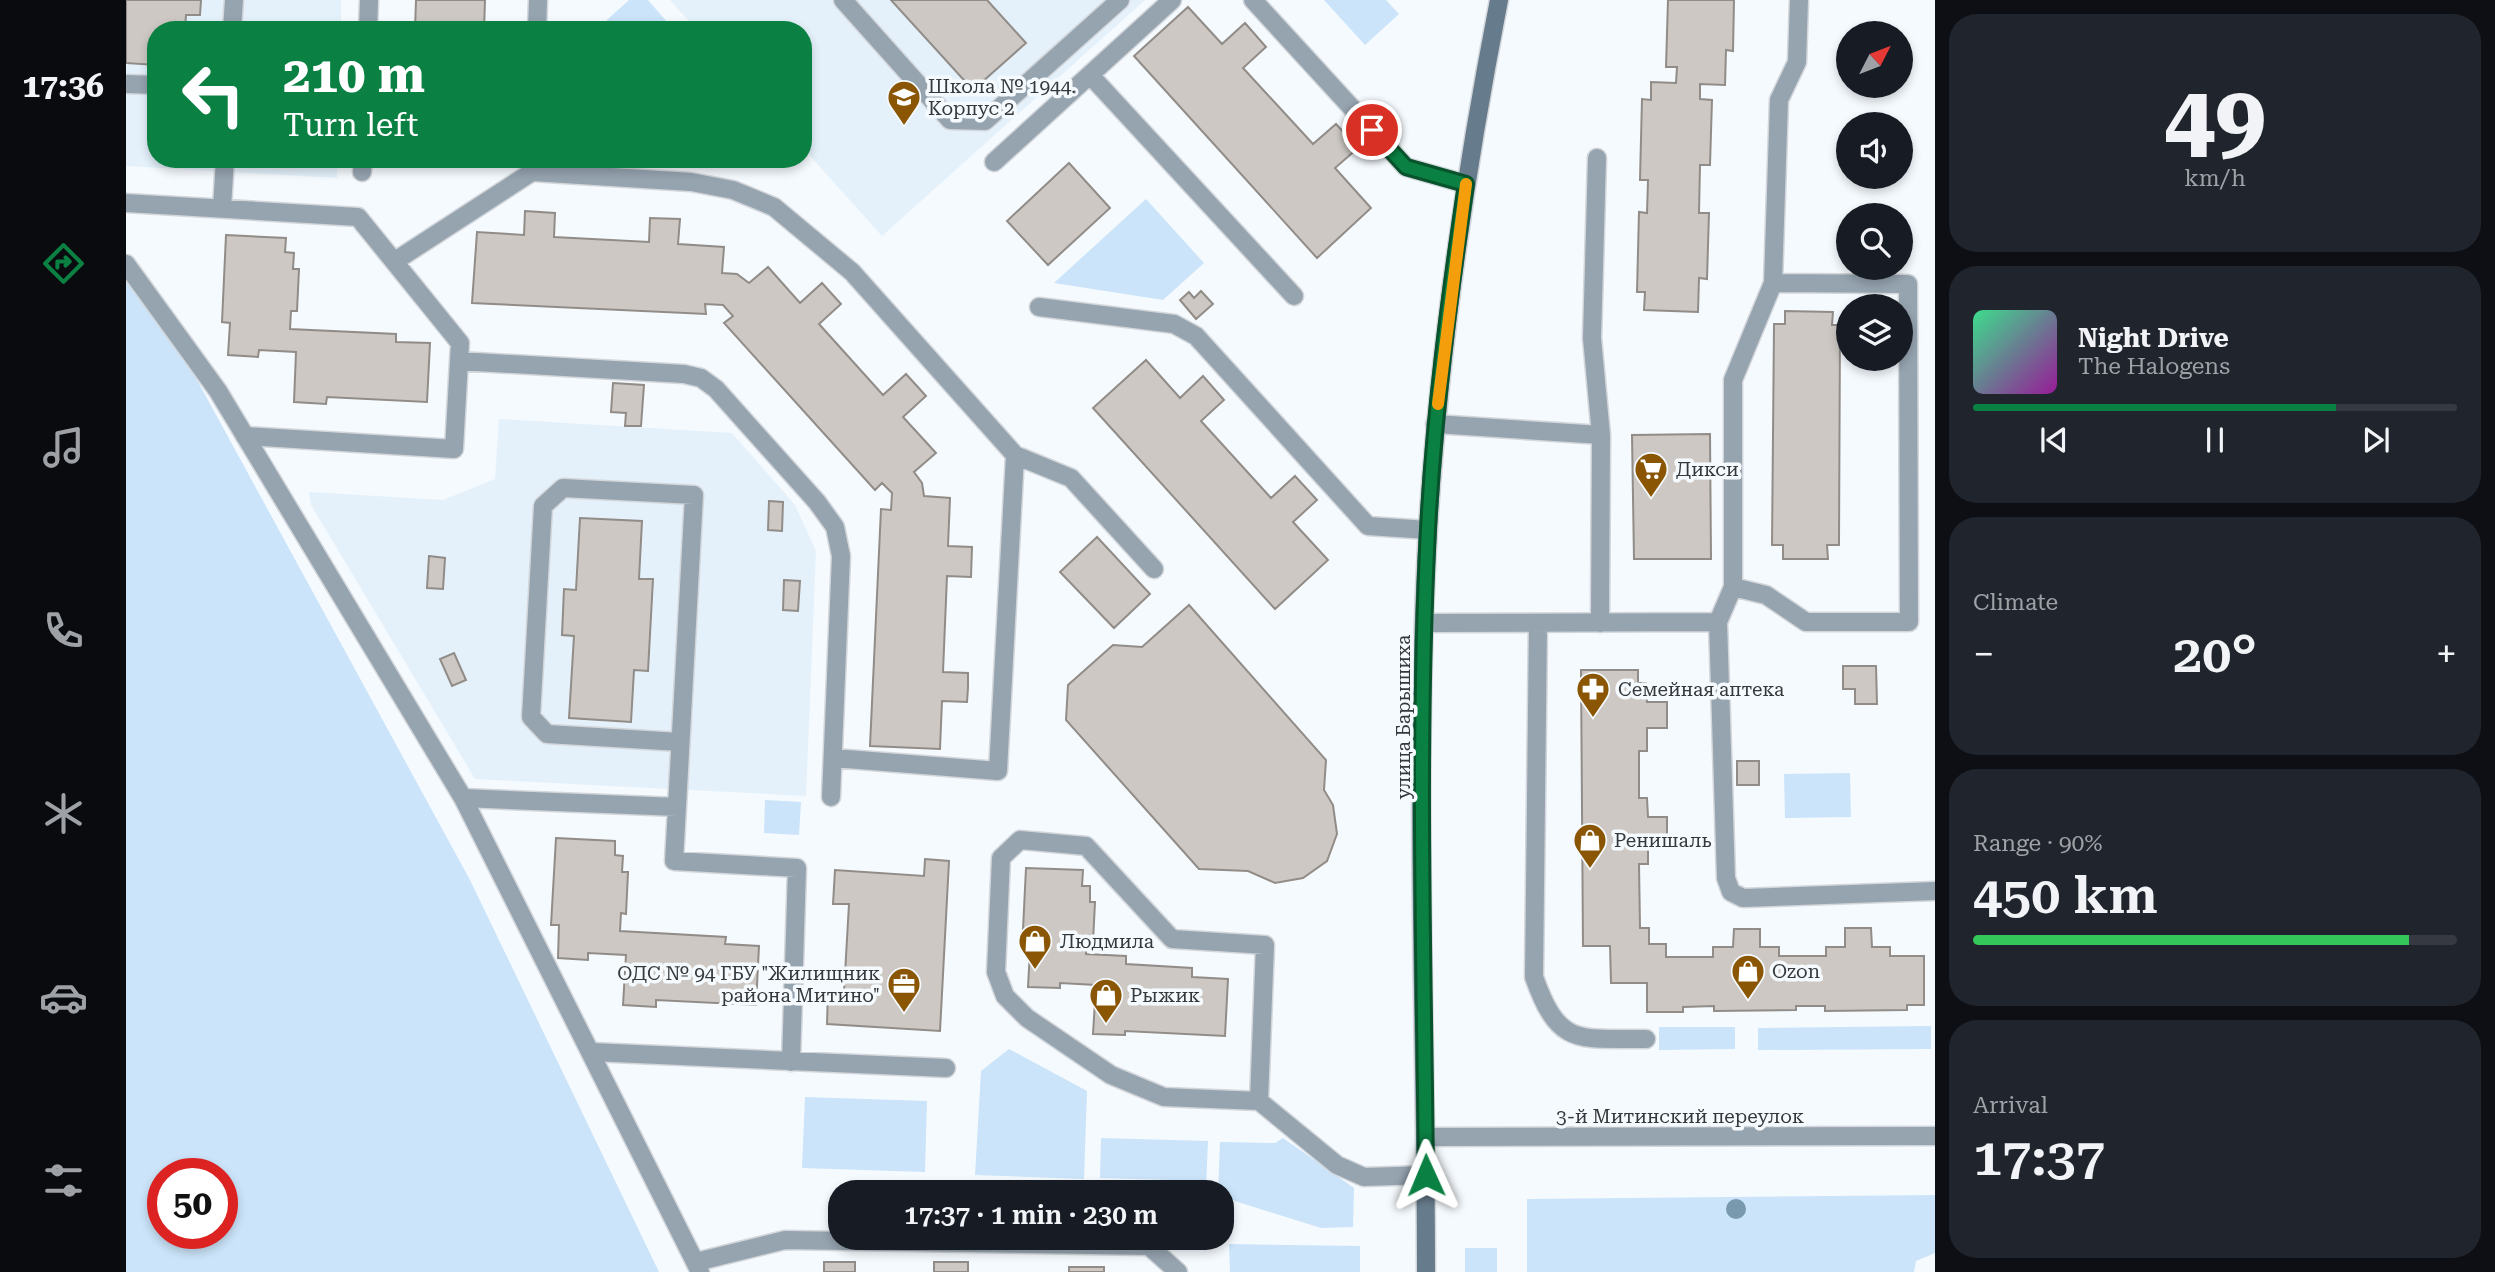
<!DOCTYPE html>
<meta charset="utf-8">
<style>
body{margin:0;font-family:"Roboto Serif",serif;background:#20242c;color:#f1f3f6;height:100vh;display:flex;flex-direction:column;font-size:26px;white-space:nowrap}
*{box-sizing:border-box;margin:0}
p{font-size:23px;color:#9ea1a6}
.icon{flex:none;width:38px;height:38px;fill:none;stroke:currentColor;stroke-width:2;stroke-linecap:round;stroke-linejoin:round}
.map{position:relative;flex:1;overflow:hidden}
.side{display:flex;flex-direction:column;gap:14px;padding:14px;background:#0d0f14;width:560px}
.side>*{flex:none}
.hud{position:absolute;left:21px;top:21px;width:665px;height:147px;border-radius:28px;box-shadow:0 4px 10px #0003;background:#0b8043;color:#fff;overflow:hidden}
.needle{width:46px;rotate:48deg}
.tools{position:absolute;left:1710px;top:21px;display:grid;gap:14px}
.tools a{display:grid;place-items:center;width:77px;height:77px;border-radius:50%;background:#171b24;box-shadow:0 4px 10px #0003;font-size:35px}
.speed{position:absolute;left:21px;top:1158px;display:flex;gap:14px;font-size:35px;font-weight:700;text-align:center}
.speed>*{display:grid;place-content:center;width:91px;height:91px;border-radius:50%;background:#171b24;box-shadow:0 4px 10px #0003;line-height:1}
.speed .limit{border:10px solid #d22;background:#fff;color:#111}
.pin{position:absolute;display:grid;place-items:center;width:60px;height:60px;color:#fff;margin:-30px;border:4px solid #fff;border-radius:50%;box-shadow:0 2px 7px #0007}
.me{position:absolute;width:77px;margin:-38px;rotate:359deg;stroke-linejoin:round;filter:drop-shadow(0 0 5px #0008)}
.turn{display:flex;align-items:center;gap:24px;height:147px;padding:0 21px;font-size:32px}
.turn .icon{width:91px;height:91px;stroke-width:2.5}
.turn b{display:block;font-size:49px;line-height:60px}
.big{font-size:52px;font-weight:600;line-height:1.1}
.side .tile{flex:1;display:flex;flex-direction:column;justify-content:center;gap:10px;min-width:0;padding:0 24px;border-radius:28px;background:#20242c}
.side .dial{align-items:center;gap:0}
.dial b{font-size:91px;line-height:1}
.song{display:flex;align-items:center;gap:21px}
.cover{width:84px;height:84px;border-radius:10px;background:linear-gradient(135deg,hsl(150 70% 55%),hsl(300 70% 35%))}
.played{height:7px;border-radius:4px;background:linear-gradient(90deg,#0b8043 75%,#363941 75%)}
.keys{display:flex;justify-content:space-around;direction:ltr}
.heat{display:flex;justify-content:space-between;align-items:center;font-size:38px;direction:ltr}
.charge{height:10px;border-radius:5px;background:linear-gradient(90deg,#34c759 90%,#363941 0)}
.trip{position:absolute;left:702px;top:1180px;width:406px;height:70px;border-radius:28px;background:#171b24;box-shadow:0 4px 10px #0003;font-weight:600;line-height:70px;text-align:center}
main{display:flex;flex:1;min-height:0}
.dock{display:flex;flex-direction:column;width:126px;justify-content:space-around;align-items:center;background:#090b0e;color:#9ea1a6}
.dock .icon{width:49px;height:49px}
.dock .on{color:#0b8043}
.dock b{font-size:32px;color:#f1f3f6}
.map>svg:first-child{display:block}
</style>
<main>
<nav class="dock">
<b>17:36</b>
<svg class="icon on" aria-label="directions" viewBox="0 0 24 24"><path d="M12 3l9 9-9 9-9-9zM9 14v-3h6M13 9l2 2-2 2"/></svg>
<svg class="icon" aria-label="music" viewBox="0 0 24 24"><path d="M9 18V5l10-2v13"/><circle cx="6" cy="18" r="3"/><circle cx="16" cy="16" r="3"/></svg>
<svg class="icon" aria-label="phone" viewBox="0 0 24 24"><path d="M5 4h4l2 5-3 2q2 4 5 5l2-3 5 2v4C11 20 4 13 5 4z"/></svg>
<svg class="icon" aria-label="climate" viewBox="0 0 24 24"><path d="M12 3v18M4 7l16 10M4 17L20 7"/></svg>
<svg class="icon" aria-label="car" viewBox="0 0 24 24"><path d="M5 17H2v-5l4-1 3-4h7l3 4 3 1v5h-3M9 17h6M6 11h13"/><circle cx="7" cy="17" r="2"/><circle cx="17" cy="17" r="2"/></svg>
<svg class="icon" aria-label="filters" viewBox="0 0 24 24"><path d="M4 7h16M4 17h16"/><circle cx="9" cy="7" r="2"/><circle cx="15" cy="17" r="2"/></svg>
</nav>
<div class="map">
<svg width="1809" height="1272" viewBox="0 0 1809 1272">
<rect width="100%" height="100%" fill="#f5fafe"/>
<path fill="#e4f1fb" d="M0,0h215v30h-185v129h181v19l-211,-12z
M544,0h475l-263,236 -79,-88v-118h-106z
M373,419l233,14 63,72 21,46 -10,245 -331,-17 -164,-274 -2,-13 134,8 52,-21z"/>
<path fill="#cbe4f9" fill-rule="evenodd" d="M503,0h19l26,30h-78z
M1198,0h62l13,14 -34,31z
M1020,199l58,64 -41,37 -109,-17z
M0,279l59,79 285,522 189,392h-533zM37,1174h59v60h-59z
M1724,773l1,44 -66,1 -1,-44z
M639,800l36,2 -2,33 -35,-2z
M1805,1026v23l-173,1v-22z
M1533,1027h76v22l-76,1z
M883,1049l78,42 -3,88 -109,-4 6,-104z
M679,1097l122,4 -2,71 -123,-4z
M975,1138l107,3 -2,47 -37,-8 -69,-2z
M1157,1138l71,50 -1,39 -32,1 -99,-31v-5h-4l2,-50 55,1z
M1809,1195v58l-19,8 -2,11h-387v-73z
M1103,1244l131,2v26h-130z
M1339,1248h32v24h-32z"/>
<path fill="#cdc8c3" stroke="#918c87" stroke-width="2" d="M0,0h75l-1,15h-14l-1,15h-29v35l-30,-2z
M290,0h69l-1,30h-69z
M765,0h96l39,43 -53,47z
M1542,0h66l-1,51 -7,-1 -1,35 -25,-1v15l12,1 -2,65h-10l-1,48h10l-2,66 -8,-1 -1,34 -54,-2 1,-18h-8l2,-80 8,1 1,-33h-8l2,-81 9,1v-18l25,1 1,-16h-11z
M1062,7l34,37 23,-21 21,24 -23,21 70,76 23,-20 22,24 -23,20 36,40 -54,50 -183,-202z
M943,163l41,45 -62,57 -41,-44z
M399,211l30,2 -1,24 95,5 1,-24 30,1 -2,25 46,3 -2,26 15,1 12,9 19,-16 32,36 22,-20 19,21 -22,20 64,71 23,-21 20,22 -23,21 33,36 -22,19 8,11 2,13 26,2 -2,48 24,1 -1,30 -24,-1 -4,96 25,1v15l-1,14 -25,-1 -2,48 -70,-3 11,-237 10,1 1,-17 -10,-10 -7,7 -151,-167 9,-7 -10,-11 -18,-1 1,10 -234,-11 5,-71 47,3z
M100,235l60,3 -1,14 9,1 -1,16h6l-2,42h-6l-1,18 106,5v8l34,1 -3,59 -100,-5 -1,7 -32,-2 2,-50 -37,-2 -1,7 -30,-2 2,-32 -8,-1z
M1075,291l12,13 -17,15 -16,-19 9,-8 5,6z
M1659,311l48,1 -1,13h8l-1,220h-12l1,14h-45v-14h-11l2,-221h11z
M1020,360l34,38 23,-22 21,24 -23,21 70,77 24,-22 22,24 -24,22 35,38 -53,49 -182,-201z
M487,383l31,2 -3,41h-16l1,-13 -15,-1z
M1584,434l1,125h-77l-2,-124z
M643,501l14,1 -1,29 -14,-1z
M454,518l62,3 -3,58h14l-5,92 -14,-1 -3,52 -62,-4 5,-82 -12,-1 2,-46 12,1z
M971,537l53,57 -36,34 -54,-56z
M303,556l16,2 -2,31 -16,-1z
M658,580l16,1 -2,30 -15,-1z
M1063,605l137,155 -2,30 9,15 4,29 -10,27 -24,17 -28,5 -27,-12 -49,-2 -133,-149 2,-35 45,-40 29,2z
M328,653l12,27 -14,6 -12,-27z
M1717,666h33l1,38h-22v-15h-12z
M1455,670h57v13h8l1,19h20v26h-20v23h-8v47h8l1,19h19v26h-19v21h-9l1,64h9v16h17v13h47v-10h20l1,-18h26v18h19v9h47v-9h19v-19h26l1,19h18v9h34v49h-17v5l-82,1v-5h-29v4l-82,1v-5l-31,1v5h-36v-29h-36l-1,-37h-27z
M1611,761h22v24h-22z
M430,838l59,3v14l8,1 -1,16h6l-2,42 -5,-1 -1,18 106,6 -1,7 34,2 -3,59 -100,-5v7l-33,-2 3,-50 -38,-2v7l-30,-2 1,-33h-8z
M799,859l24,2 -9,170 -113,-7 1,-34 16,1 5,-87h-16l2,-34 89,6z
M900,868l57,2 -1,16h8v16h5l-2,40h-7v12l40,2v8l66,4v9l36,2 -3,57 -100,-5v4l-32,-1 3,-49 -36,-2v5l-32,-1 2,-36 -8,-1z
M698,1262h31v10h-31z
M808,1262h34v10h-34z
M943,1267h35v5h-35z"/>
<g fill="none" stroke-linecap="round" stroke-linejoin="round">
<defs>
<path id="lane" d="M717,0l107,120 35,1 135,-121
M1127,0l153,167 60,17
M106,30l2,-30
M242,30l1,-30
M411,30l1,-30
M964,75l204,221
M0,84l30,1
M1471,158l-5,180 9,97 -1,188
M868,162l178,-162
M236,172l1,-13
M406,172l159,10 42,8 41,17 78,65 163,183 56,23 83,91
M0,203l232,14 102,126 -6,106 -209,-13
M96,208l3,-49
M269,261l137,-89 1,-13
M913,307l135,17 22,12 172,190 60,4
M333,361l225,13 17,4 15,11 101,113 18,25 6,29 -10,241
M1309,424l166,11
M1607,587v-207l40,-97 6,-183 18,-38 2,-62
M1592,622l8,256 5,14 12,6 192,-7
M1299,623l293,-1 15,-35 33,8 40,27h103l-1,-338 -135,-1
M1412,623l-4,354c25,71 45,61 112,62
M708,758l164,13 17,-316
M337,798l214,9 -3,54 123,7 -6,194
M551,807l17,-312 -131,-7 -20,18 -12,211 16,17 133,8
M466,1052l354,16
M1133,1101l6,-156 -93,-6 -86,-93 -66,-6 -19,18 -5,114 9,24 22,22 84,57 53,22 95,4 78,64 27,12 62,-2
M570,1262l89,-22 364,6 29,26"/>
<path id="street" d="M0,264l92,127 245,407 237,474
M1300,1137l509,-1"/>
<path id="secondary" d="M1300,1272c0,-248 -12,-497 2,-744 11,-178 37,-354 71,-528"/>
</defs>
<use href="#lane" stroke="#d3d7db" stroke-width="21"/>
<use href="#street" stroke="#d3d7db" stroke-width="21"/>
<use href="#secondary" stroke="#d3d7db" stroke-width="21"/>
<use href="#lane" stroke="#96a4b0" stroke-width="18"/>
<use href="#street" stroke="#96a4b0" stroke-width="18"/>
<use href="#secondary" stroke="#667b8c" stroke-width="18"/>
</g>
<circle fill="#7999af" cx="1610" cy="1209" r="10"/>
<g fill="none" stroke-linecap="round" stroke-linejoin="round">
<defs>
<path id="route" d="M1246,130l34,37 60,17c-17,115 -32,230 -38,346 -11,215 -4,430 -2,645"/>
</defs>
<use href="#route" stroke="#07532c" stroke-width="18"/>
<use href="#route" stroke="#0b8043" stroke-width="12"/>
<path stroke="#f59e0b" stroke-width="12" d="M1312,404l28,-220"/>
</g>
<defs>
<symbol id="school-pin" viewBox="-11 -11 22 30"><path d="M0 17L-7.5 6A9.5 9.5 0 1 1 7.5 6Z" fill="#8a5604" stroke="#f5fafe"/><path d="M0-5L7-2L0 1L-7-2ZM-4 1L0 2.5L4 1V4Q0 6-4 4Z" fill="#fff"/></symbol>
<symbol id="supermarket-pin" viewBox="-11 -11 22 30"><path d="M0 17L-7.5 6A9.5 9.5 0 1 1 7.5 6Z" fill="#8a5604" stroke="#f5fafe"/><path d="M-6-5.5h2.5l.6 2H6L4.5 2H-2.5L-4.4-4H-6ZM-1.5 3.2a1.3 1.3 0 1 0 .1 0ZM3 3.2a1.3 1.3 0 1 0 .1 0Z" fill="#fff"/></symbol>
<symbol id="pharmacy-pin" viewBox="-11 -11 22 30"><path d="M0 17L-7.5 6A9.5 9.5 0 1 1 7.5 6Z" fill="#8a5604" stroke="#f5fafe"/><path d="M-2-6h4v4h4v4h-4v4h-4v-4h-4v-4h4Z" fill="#fff"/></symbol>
<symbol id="shop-pin" viewBox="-11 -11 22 30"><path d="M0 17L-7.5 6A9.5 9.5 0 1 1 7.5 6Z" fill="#8a5604" stroke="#f5fafe"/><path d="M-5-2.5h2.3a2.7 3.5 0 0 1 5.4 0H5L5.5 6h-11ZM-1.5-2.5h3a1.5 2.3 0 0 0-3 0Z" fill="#fff"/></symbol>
<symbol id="office-pin" viewBox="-11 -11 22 30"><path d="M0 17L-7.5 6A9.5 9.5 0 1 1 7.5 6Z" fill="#8a5604" stroke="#f5fafe"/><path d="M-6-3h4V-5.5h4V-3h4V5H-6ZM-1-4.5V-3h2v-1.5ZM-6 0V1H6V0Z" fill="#fff"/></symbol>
</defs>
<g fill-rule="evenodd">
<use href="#school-pin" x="759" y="78" width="38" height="52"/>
<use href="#supermarket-pin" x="1506" y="450" width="38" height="52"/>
<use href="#pharmacy-pin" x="1448" y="670" width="38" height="52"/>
<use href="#shop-pin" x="1445" y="821" width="38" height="52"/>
<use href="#shop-pin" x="890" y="922" width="38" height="52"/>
<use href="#shop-pin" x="1603" y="952" width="38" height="52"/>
<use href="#office-pin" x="759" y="965" width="38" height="52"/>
<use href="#shop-pin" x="961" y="976" width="38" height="52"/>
</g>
<g text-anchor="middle" stroke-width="7" stroke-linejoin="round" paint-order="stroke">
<g font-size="19" fill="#36393b" stroke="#f5fafe" text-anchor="start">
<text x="802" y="93">Школа № 1944.<tspan x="802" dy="22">Корпус 2</tspan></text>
<text x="1550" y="476">Дикси</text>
<text x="1492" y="696">Семейная аптека</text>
<text x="1488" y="847">Ренишаль</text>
<text x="934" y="948">Людмила</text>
<text x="1646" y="978">Ozon</text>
<text x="754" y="980" text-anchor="end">ОДС № 94 ГБУ "Жилищник<tspan x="754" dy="22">района Митино"</tspan></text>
<text x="1004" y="1002">Рыжик</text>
</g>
<g font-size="19" fill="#36393b" stroke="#f5fafe">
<text transform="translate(1277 717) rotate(-90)" y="7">улица Барышиха</text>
<text x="1554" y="1123">3-й Митинский переулок</text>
</g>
</g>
</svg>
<div class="tools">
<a><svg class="needle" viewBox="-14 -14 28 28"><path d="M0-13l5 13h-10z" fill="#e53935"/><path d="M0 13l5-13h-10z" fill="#9ea1a6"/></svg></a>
<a><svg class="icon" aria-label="sound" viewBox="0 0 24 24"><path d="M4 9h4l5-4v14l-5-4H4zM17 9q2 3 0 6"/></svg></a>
<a><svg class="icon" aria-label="search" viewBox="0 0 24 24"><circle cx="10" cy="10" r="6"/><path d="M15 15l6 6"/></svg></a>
<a><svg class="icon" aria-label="layers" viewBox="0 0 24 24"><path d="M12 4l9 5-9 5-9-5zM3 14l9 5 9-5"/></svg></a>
</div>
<div class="speed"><div class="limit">50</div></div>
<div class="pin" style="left:1246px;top:130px;background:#d93025"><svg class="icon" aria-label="arrive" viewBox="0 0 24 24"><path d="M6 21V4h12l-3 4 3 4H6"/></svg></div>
<svg class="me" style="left:1300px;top:1175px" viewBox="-20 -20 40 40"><path d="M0-17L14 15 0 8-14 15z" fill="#0b8043" stroke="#fff" stroke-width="4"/></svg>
<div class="trip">17:37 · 1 min · 230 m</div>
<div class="hud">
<div class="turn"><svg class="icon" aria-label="left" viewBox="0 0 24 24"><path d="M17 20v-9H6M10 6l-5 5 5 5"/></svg><div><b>210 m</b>Turn left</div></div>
</div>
</div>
<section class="side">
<div class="tile dial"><b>49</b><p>km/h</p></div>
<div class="tile">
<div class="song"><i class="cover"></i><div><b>Night Drive</b><p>The Halogens</p></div></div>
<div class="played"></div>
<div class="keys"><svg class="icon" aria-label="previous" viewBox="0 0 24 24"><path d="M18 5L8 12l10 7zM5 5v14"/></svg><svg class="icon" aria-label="pause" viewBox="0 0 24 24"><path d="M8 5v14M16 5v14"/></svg><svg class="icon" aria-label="next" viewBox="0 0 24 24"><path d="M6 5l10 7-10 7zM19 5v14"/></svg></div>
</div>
<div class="tile"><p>Climate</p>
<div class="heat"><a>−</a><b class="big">20°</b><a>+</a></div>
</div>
<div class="tile"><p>Range · 90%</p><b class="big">450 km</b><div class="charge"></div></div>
<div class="tile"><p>Arrival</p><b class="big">17:37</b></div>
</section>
</main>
